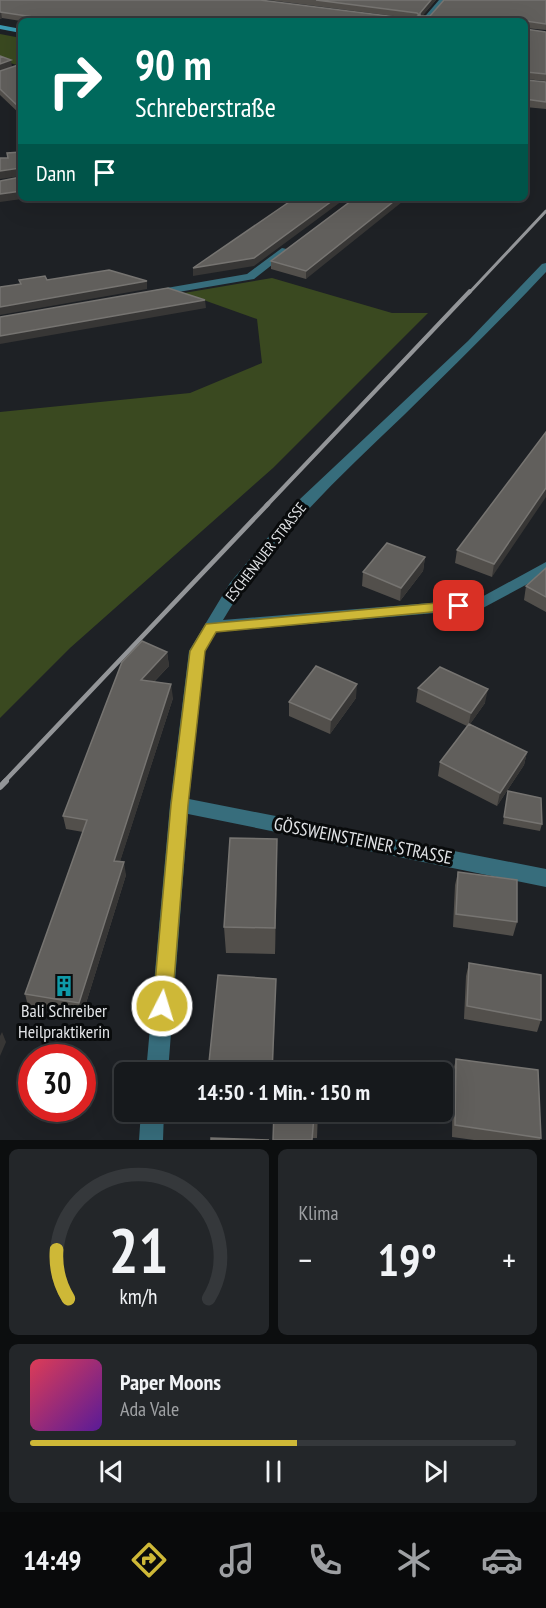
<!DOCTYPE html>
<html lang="de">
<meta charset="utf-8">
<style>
body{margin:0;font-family:"PT Sans Narrow",sans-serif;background:#232629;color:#f1f3f6;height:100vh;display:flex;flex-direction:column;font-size:22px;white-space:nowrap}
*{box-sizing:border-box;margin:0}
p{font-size:20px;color:#9ea0a3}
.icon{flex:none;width:33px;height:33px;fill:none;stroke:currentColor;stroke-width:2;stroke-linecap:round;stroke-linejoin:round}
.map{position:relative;height:1140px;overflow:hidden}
.details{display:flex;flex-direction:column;gap:9px;padding:9px;background:#0c0e0f;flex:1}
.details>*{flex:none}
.top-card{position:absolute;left:18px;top:18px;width:510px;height:183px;border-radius:9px;box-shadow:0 6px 24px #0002,0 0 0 2px #35383b;background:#00695c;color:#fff;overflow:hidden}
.speed{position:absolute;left:18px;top:1044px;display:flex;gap:12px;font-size:30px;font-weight:700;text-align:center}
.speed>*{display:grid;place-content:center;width:78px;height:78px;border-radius:50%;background:#16191c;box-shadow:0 6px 24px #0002,0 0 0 2px #35383b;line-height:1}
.speed .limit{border:9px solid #d22;background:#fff;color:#111}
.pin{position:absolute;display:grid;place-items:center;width:51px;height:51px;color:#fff;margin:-26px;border-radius:12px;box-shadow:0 3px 9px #0006}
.me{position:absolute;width:66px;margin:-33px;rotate:5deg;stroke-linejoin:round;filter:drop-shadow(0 0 4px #0008)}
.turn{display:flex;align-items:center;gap:21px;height:126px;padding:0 18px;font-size:27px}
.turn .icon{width:78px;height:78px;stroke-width:2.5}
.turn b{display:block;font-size:42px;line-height:51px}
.then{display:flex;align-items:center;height:57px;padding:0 18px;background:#0003;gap:12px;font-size:22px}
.big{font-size:45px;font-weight:800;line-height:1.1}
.details .tile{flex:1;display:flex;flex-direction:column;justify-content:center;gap:9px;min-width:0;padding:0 21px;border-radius:9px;background:#232629}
.details .dial{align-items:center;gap:0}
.dial svg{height:156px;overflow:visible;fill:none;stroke:#35383b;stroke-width:7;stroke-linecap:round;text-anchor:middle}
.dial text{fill:#f1f3f6;stroke:none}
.song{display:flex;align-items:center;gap:18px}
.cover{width:72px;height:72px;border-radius:9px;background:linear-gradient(135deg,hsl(350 70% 55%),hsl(270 70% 35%))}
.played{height:6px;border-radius:3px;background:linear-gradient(90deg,#ceb837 55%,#35383b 55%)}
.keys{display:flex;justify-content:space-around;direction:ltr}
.heat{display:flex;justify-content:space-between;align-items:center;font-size:33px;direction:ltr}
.details .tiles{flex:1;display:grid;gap:9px;grid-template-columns:1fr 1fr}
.tile:last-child{grid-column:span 2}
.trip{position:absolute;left:114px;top:1062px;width:339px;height:60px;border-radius:9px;background:#16191c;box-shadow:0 6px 24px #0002,0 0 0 2px #35383b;font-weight:800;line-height:60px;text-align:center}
.tab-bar{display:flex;height:96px;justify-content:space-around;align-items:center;background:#090a0b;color:#9ea0a3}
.tab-bar .icon{width:42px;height:42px}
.tab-bar .active{color:#ceb837}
.tab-bar b{font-size:27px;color:#f1f3f6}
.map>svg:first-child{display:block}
</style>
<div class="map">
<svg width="546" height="1140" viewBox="0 0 546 1140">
<rect width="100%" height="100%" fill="#1e2125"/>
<path fill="#3a4920" d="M0,34l21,4v26l-4,1 -17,-5z
M272,278l120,35h36l-155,155 -203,180 -70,70v-306l190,-19 72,-30 -5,-44 -73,-26z"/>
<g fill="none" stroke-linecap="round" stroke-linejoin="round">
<path fill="#376d7c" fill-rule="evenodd" d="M439,0h7l-18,21h-7z
M282,248l9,2 -37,29 -99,17 -5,-3 5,-3 92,-16z
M546,263v9c-46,49 -94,96 -142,143 -66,63 -134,126 -181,205l255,-21 68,-37v12l-65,35 -265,23 -11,19 -16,148 357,70v18l-358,-73 -20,258h-22l24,-267 19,-154 41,-68 70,-84 168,-158 74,-77z
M141,1112h23l-1,28h-24z"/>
<path fill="#3b99b1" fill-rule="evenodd" d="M0,25l21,4v4l-21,-4z"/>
<path stroke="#939598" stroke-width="3" d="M469,293l77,-82"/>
<path stroke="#939598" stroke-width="4" d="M266,506l204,-215"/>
<path stroke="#939598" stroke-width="4.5" d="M4,782l264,-278"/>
<path stroke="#939598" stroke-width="6" d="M0,787l6,-6"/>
</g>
<path fill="#524f4b" d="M0,0l402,17 -134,-17h168l-14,16h8l116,-16v30l-21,-2v-7h-504l-19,-3 -2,1z
M525,29l21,3v49l-21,-2 1,1 20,2v27l-21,-2z
M21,64v51l-21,-20v-24z
M355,198l-49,81 -35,-10v-8z
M546,432l-54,145 -37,-14 2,-13z
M425,557l-2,14 -23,30 -38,-15 1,-14z
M546,568v44l-22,-12 2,-14z
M167,652l2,14 -15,16 19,16 -53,163 6,14 -44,141 -54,-10 -3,-12 58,-162 -17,-3 -3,-13z
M418,688l67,15 -15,21 57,28 -3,13 -27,41 -59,-30 2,-14 27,-36 -51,-24z
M356,698l-26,36 -41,-18v-14z
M508,791l34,33 -2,7 -37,-7z
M277,866l-2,88 -49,-1 -2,-26z
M458,872l59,50 -4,14 -60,-9 2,-42z
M469,963l72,57 -4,12 -73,-13 2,-43z
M456,1059l85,79 -1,2h-66l-22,-3 1,-66z
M274,1112h44l-1,26h-5z"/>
<path fill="#373635" d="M431,0h5l-17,20 1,-7z
M0,12h1l1,6 -2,1z
M11,60l1,7 -12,4v-7z
M20,168l1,8 -21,3v-8z
M21,191v7h8l-29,4v-8z
M336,198h10l-92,68 -61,10v-8z
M398,198h9l-101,81v-8z
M147,281v8l-147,26v-8z
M205,300l1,8 -206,36v-8z
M546,488v9l-54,80 2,-13z
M425,557l-2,14 -23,30 1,-13z
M167,652l2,14 -26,27 -2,-13z
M171,684l2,14 -57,176 -2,-13z
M357,684l-1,14 -26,36 1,-14z
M488,689l-3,14 -17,24 3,-14z
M527,752l-3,13 -27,41 3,-13z
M277,839v27l-2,88v-26z
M124,862l2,13 -44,141 -3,-13z
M276,979l-3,93h-1z
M2,1032l4,10 -6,14v-20z"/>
<path fill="#615f5c" stroke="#767471" stroke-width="1.5" d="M0,0h260l136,17h20l3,-2 -2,-2 -101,-13h115l-11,13v3h10l14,-16h102v24l-20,-3 -1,3v-3h-465l-60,-9z
M525,29l21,3v42l-20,-2 -1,1z
M0,56l11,4 -11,4z
M21,64v45l-21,-20v-18z
M525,78l1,2 20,2v20l-21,-3z
M21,152v21l-1,-5 -20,3v-13h8l-1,-5z
M21,177v14l-21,3v-13z
M295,198h41l-82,60 -61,10z
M355,198h43l-92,73 -35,-10z
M109,270l38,11 -147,26v-20l21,-3 -2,-4 26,-4 2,4z
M168,288l37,12 -205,36v-19z
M546,432v56l-52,76 -37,-14z
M387,543l38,14 -24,31 -38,-16z
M546,568v29l-20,-11z
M142,641l25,11 -26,28 30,4 -57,177 10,1 -45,141 -54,-9 62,-174 -24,-4 59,-154z
M316,666l41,18 -26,36 -42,-18z
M440,667l48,22 -17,24 -53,-25z
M469,724l58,28 -27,41 -60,-31z
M508,791l33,7 1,26 -38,-7z
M230,838l47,1 -2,89 -51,-1z
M458,872l59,8v42l-61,-8z
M469,963l72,12v45l-74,-14z
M218,975l58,4 -4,93h-64z
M456,1059l82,11 3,68 -86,-13z
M274,1112h44v4h-4l-2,24h-39z
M211,1138l58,2h-58z"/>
<path fill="#ceb837" stroke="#867824" stroke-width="1.5" d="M459,601l7,5 -2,3 -248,23 -11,19 -17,154 -16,201 -3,6 -7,3 -7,-3 -2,-6 18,-201 19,-154 16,-27z"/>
<defs>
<symbol id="building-bare" viewBox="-9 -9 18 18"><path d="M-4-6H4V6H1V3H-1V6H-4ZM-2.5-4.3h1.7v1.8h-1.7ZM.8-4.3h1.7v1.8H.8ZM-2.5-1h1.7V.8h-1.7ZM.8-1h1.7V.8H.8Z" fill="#0f9aa8" stroke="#090b0c" stroke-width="2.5" paint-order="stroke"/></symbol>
</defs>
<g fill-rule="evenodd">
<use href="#building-bare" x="49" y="971" width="30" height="30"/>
</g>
<g text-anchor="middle" stroke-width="6" stroke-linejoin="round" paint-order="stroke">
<g font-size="15" fill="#e2e4e7" stroke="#090b0c">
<text transform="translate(266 552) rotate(-52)" y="5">ESCHENAUER STRASSE</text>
</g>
<g font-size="18" fill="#e2e4e7" stroke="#090b0c">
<text transform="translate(363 841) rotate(11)" y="6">GÖSSWEINSTEINER STRASSE</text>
</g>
<g font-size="18" fill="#e2e4e7" stroke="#090b0c">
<text x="64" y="1017">Bali Schreiber<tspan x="64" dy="21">Heilpraktikerin</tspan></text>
</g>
</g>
</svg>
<div class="speed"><div class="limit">30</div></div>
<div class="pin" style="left:459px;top:606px;background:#d93025"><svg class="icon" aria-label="arrive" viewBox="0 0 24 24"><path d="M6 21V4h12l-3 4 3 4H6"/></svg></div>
<svg class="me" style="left:162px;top:1006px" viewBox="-20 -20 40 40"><circle r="17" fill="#ceb837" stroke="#fff" stroke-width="3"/><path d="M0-11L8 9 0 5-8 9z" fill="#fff"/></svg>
<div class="trip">14:50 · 1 Min. · 150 m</div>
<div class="top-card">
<div class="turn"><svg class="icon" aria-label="right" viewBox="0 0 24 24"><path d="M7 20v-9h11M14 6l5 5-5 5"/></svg><div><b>90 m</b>Schreberstraße</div></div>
<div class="then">Dann<svg class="icon" aria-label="arrive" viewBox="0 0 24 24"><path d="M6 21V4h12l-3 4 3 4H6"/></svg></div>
</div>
</div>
<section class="details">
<div class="tiles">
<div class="tile dial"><svg viewBox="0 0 100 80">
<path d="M14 69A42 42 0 1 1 86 69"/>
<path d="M14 69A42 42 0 0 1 8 44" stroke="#ceb837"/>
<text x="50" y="56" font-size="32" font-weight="700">21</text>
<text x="50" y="72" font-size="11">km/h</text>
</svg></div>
<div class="tile"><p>Klima</p>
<div class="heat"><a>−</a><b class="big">19°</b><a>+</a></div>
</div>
<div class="tile">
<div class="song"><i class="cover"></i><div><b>Paper Moons</b><p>Ada Vale</p></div></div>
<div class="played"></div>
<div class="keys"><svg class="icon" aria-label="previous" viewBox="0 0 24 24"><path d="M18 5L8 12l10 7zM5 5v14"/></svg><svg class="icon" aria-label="pause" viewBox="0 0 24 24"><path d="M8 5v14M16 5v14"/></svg><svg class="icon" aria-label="next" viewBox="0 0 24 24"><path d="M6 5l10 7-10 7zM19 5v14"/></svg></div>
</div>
</div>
</section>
<nav class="tab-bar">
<b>14:49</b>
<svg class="icon active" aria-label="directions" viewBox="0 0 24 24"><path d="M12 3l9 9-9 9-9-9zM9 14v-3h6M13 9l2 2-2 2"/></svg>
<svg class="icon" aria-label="music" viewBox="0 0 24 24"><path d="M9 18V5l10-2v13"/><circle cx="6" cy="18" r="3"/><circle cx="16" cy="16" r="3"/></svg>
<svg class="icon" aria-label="phone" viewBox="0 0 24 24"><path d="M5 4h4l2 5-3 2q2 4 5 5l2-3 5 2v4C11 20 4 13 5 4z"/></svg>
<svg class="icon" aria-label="climate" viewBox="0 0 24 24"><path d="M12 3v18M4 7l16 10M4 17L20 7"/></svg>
<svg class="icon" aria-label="car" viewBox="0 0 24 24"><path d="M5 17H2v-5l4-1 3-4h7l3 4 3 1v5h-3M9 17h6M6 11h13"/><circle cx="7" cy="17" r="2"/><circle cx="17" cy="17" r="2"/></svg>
</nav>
